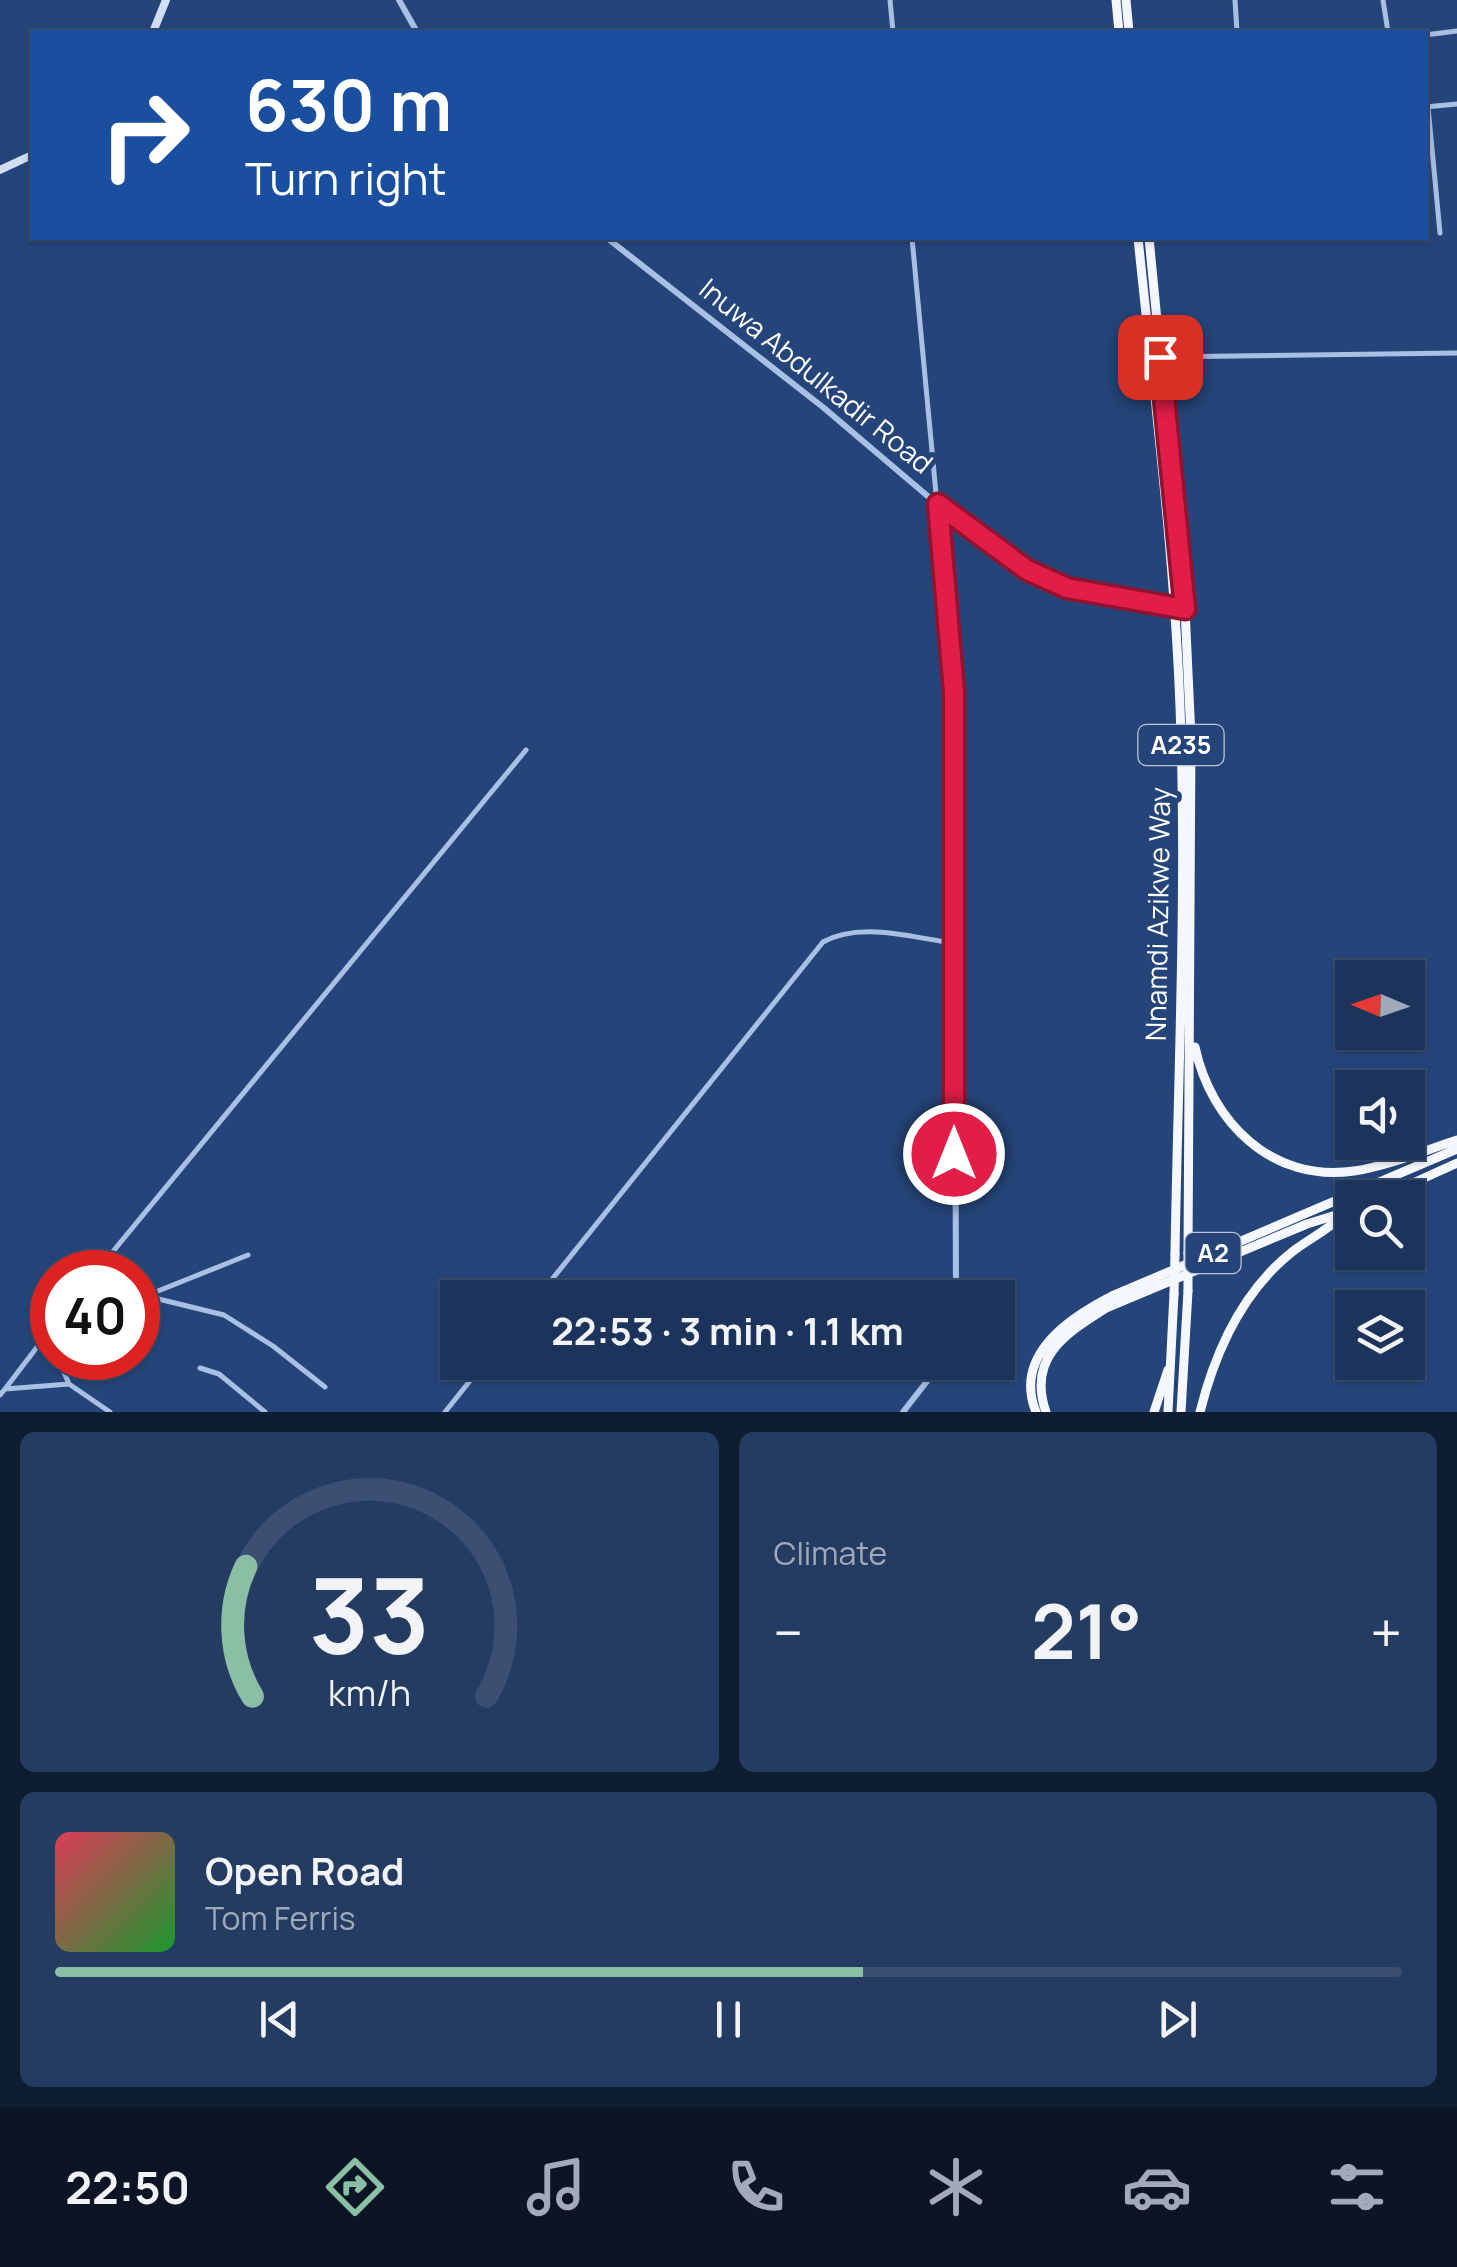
<!DOCTYPE html>
<meta charset="utf-8">
<style>
body{margin:0;font-family:Manrope,sans-serif;background:#253c62;color:#f1f3f6;height:100vh;display:flex;flex-direction:column;font-size:38px;white-space:nowrap}
*{box-sizing:border-box;margin:0}
p{font-size:32px;color:#a0aabb}
.icon{flex:none;width:55px;height:55px;fill:none;stroke:currentColor;stroke-width:2;stroke-linecap:round;stroke-linejoin:round}
.map{position:relative;height:1412px;overflow:hidden}
.side{display:flex;flex-direction:column;gap:20px;padding:20px;background:#0f1d33;flex:1}
.side>*{flex:none}
.guide{position:absolute;left:30px;top:30px;width:1398px;height:210px;border-radius:0px;box-shadow:0 2px 8px #0004,0 0 0 2px #3a4f72;background:#1a4fa0;color:#fff;overflow:hidden}
.needle{width:65px;rotate:272deg}
.fabs{position:absolute;left:1335px;top:960px;display:grid;gap:20px}
.fabs a{display:grid;place-items:center;width:90px;height:90px;border-radius:0px;background:#1c345c;box-shadow:0 2px 8px #0004,0 0 0 2px #3a4f72;font-size:50px}
.speed{position:absolute;left:30px;top:1250px;display:flex;gap:20px;font-size:50px;font-weight:700;text-align:center}
.speed>*{display:grid;place-content:center;width:130px;height:130px;border-radius:50%;background:#1c345c;box-shadow:0 2px 8px #0004,0 0 0 2px #3a4f72;line-height:1}
.speed .limit{border:15px solid #d22;background:#fff;color:#111}
.pin{position:absolute;display:grid;place-items:center;width:85px;height:85px;color:#fff;margin:-42px;border-radius:20px;box-shadow:0 5px 15px #0006}
.me{position:absolute;width:110px;margin:-55px;rotate:0deg;stroke-linejoin:round;filter:drop-shadow(0 0 8px #0008)}
.turn{display:flex;align-items:center;gap:35px;height:210px;padding:0 50px;font-size:45px}
.turn .icon{width:130px;height:130px;stroke-width:2.5}
.turn b{display:block;font-size:70px;line-height:85px}
.big{font-size:75px;font-weight:700;line-height:1.1}
.side .tile{flex:1;display:flex;flex-direction:column;justify-content:center;gap:15px;min-width:0;padding:0 35px;border-radius:15px;background:#253c62}
.side .dial{align-items:center;gap:0}
.dial svg{height:260px;overflow:visible;fill:none;stroke:#3a4f72;stroke-width:7;stroke-linecap:round;text-anchor:middle}
.dial text{fill:#f1f3f6;stroke:none}
.song{display:flex;align-items:center;gap:30px}
.cover{width:120px;height:120px;border-radius:15px;background:linear-gradient(135deg,hsl(350 70% 55%),hsl(130 70% 35%))}
.played{height:10px;border-radius:5px;background:linear-gradient(90deg,#8abfa5 60%,#3a4f72 60%)}
.keys{display:flex;justify-content:space-around;direction:ltr}
.heat{display:flex;justify-content:space-between;align-items:center;font-size:55px;direction:ltr}
.side .tiles{flex:1;display:grid;gap:20px;grid-template-columns:1fr 1fr}
.tile:last-child{grid-column:span 2}
.trip{position:absolute;left:440px;top:1280px;width:575px;height:100px;border-radius:0px;background:#1c345c;box-shadow:0 2px 8px #0004,0 0 0 2px #3a4f72;font-weight:700;line-height:100px;text-align:center}
.tabs{display:flex;height:160px;justify-content:space-around;align-items:center;background:#0b1525;color:#a0aabb}
.tabs .icon{width:70px;height:70px}
.tabs .selected{color:#8abfa5}
.tabs b{font-size:45px;color:#f1f3f6}
.map>svg:first-child{display:block}
</style>
<div class="map">
<svg width="1457" height="1412" viewBox="0 0 1457 1412">
<rect width="100%" height="100%" fill="#25457a"/>
<g fill="none" stroke-linecap="round" stroke-linejoin="round">
<path stroke="#a8c0e4" stroke-width="5" d="M890,0l3,32
M1235,0l2,32
M1383,0l5,32
M1425,35l32,-4
M1425,107l32,-3
M1428,107l12,126
M912,238l25,266
M1160,357l297,-4
M96,1272l430,-522
M138,1294l86,21 49,31 52,41
M148,1295l100,-40
M537,1298l286,-356c38,-21 89,-4 131,1
M52,1327l-5,7 5,10
M58,1358l11,26 41,28
M200,1368l19,6 46,38
M5,1389l42,-55
M0,1395l5,-6 64,-5
M445,1412l40,-50"/>
<path stroke="#a8c0e4" stroke-width="6" d="M399,0l18,32
M607,238l217,170 113,96 90,66 40,18 107,19
M937,504l17,188 2,606
M903,1412l39,-50"/>
<path stroke="#d1def4" stroke-width="8" d="M153,32l13,-32
M0,170l32,-15"/>
<path stroke="#f4f7fe" stroke-width="9" d="M1116,0l3,32
M1126,0l3,32
M1138,238c16,156 36,312 42,469 7,182 -2,365 -5,547
M1149,238l36,371 6,128 -3,516
M1195,1047c16,75 77,136 159,124 34,-5 69,-20 103,-31
M1380,1198l77,-35
M1036,1412c-23,-57 33,-94 76,-116l345,-147
M1046,1412c-19,-54 19,-78 60,-104l201,-84 45,-14
M1154,1412l14,-42
M1168,1412l6,-118
M1181,1412l7,-121
M1200,1412c15,-60 43,-121 92,-160 17,-13 36,-22 51,-37"/>
<path stroke="#f4f7fe" stroke-width="9" d="M1188,1291v-38
M1174,1294l1,-40"/>
</g>
<g fill="none" stroke-linecap="round" stroke-linejoin="round">
<defs>
<path id="route" d="M954,1154v-462l-16,-188 89,66 40,18 118,21 -25,-252"/>
</defs>
<use href="#route" stroke="#92132f" stroke-width="25"/>
<use href="#route" stroke="#e11d48" stroke-width="18"/>
</g>
<g text-anchor="middle" stroke-width="10" stroke-linejoin="round" paint-order="stroke">
<g fill="#25457a" stroke="#bec7d7" stroke-width="2.5">
<rect x="1138.5" y="725" width="85" height="40" rx="8"/>
<rect x="1185.5" y="1233" width="55" height="40" rx="8"/>
</g>
<g font-size="25" font-weight="bold" fill="#fff">
<text x="1181" y="754">A235</text>
<text x="1213" y="1262">A2</text>
</g>
<g font-size="28" fill="#fff" stroke="#25457a">
<text transform="translate(816 376) rotate(39)" y="10">Inuwa Abdulkadir Road</text>
<text transform="translate(1158 914) rotate(-89)" y="10">Nnamdi Azikwe Way</text>
</g>
</g>
</svg>
<div class="fabs">
<a><svg class="needle" viewBox="-14 -14 28 28"><path d="M0-13l5 13h-10z" fill="#e53935"/><path d="M0 13l5-13h-10z" fill="#a0aabb"/></svg></a>
<a><svg class="icon" aria-label="sound" viewBox="0 0 24 24"><path d="M4 9h4l5-4v14l-5-4H4zM17 9q2 3 0 6"/></svg></a>
<a><svg class="icon" aria-label="search" viewBox="0 0 24 24"><circle cx="10" cy="10" r="6"/><path d="M15 15l6 6"/></svg></a>
<a><svg class="icon" aria-label="layers" viewBox="0 0 24 24"><path d="M12 4l9 5-9 5-9-5zM3 14l9 5 9-5"/></svg></a>
</div>
<div class="speed"><div class="limit">40</div></div>
<div class="pin" style="left:1160px;top:357px;background:#d93025"><svg class="icon" aria-label="arrive" viewBox="0 0 24 24"><path d="M6 21V4h12l-3 4 3 4H6"/></svg></div>
<svg class="me" style="left:954px;top:1154px" viewBox="-20 -20 40 40"><circle r="17" fill="#e11d48" stroke="#fff" stroke-width="3"/><path d="M0-11L8 9 0 5-8 9z" fill="#fff"/></svg>
<div class="trip">22:53 · 3 min · 1.1 km</div>
<div class="guide">
<div class="turn"><svg class="icon" aria-label="right" viewBox="0 0 24 24"><path d="M7 20v-9h11M14 6l5 5-5 5"/></svg><div><b>630 m</b>Turn right</div></div>
</div>
</div>
<section class="side">
<div class="tiles">
<div class="tile dial"><svg viewBox="0 0 100 80">
<path d="M14 69A42 42 0 1 1 86 69"/>
<path d="M14 69A42 42 0 0 1 12 29" stroke="#8abfa5"/>
<text x="50" y="56" font-size="32" font-weight="700">33</text>
<text x="50" y="72" font-size="11">km/h</text>
</svg></div>
<div class="tile"><p>Climate</p>
<div class="heat"><a>−</a><b class="big">21°</b><a>+</a></div>
</div>
<div class="tile">
<div class="song"><i class="cover"></i><div><b>Open Road</b><p>Tom Ferris</p></div></div>
<div class="played"></div>
<div class="keys"><svg class="icon" aria-label="previous" viewBox="0 0 24 24"><path d="M18 5L8 12l10 7zM5 5v14"/></svg><svg class="icon" aria-label="pause" viewBox="0 0 24 24"><path d="M8 5v14M16 5v14"/></svg><svg class="icon" aria-label="next" viewBox="0 0 24 24"><path d="M6 5l10 7-10 7zM19 5v14"/></svg></div>
</div>
</div>
</section>
<nav class="tabs">
<b>22:50</b>
<svg class="icon selected" aria-label="directions" viewBox="0 0 24 24"><path d="M12 3l9 9-9 9-9-9zM9 14v-3h6M13 9l2 2-2 2"/></svg>
<svg class="icon" aria-label="music" viewBox="0 0 24 24"><path d="M9 18V5l10-2v13"/><circle cx="6" cy="18" r="3"/><circle cx="16" cy="16" r="3"/></svg>
<svg class="icon" aria-label="phone" viewBox="0 0 24 24"><path d="M5 4h4l2 5-3 2q2 4 5 5l2-3 5 2v4C11 20 4 13 5 4z"/></svg>
<svg class="icon" aria-label="climate" viewBox="0 0 24 24"><path d="M12 3v18M4 7l16 10M4 17L20 7"/></svg>
<svg class="icon" aria-label="car" viewBox="0 0 24 24"><path d="M5 17H2v-5l4-1 3-4h7l3 4 3 1v5h-3M9 17h6M6 11h13"/><circle cx="7" cy="17" r="2"/><circle cx="17" cy="17" r="2"/></svg>
<svg class="icon" aria-label="filters" viewBox="0 0 24 24"><path d="M4 7h16M4 17h16"/><circle cx="9" cy="7" r="2"/><circle cx="15" cy="17" r="2"/></svg>
</nav>
